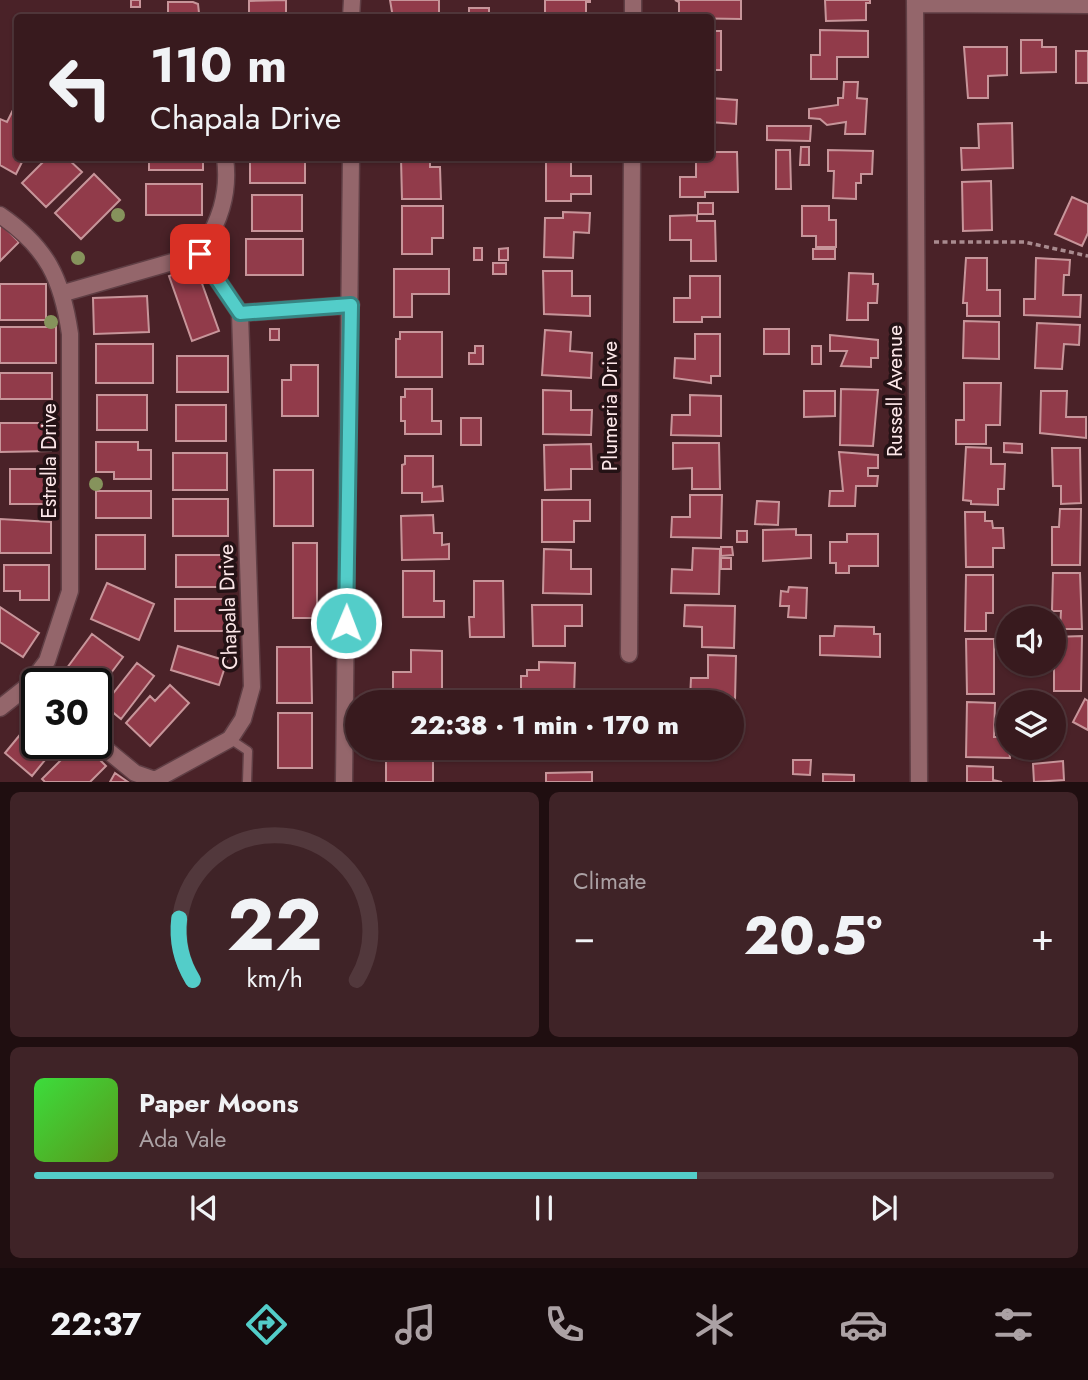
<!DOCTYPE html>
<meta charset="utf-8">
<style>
body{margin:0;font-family:Jost,sans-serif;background:#3f2327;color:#f1f3f6;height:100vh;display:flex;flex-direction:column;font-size:26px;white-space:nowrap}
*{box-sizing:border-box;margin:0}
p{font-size:23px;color:#aba1a4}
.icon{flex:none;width:38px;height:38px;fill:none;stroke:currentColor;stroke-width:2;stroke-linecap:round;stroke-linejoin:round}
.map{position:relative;height:782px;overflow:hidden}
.side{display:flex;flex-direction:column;gap:10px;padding:10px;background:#1f0e10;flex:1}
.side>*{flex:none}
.banner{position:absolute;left:14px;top:14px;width:700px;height:147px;border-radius:7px;box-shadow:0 2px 5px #0004,0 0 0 2px #52383c;background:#381a1e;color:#f1f3f6;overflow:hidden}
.fabs{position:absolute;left:996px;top:606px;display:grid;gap:14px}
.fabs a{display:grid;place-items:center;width:70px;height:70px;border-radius:50%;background:#381a1e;box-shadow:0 2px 5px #0004,0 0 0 2px #52383c;font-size:35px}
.speed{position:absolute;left:21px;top:668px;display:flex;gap:14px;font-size:35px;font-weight:700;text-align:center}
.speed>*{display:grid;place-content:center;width:91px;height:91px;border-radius:50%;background:#381a1e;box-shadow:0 2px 5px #0004,0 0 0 2px #52383c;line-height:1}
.speed .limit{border:4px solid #111;border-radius:10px;background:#fff;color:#111}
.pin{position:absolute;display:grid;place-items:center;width:60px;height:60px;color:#fff;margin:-30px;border-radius:14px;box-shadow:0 4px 10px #0006}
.me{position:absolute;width:77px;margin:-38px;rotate:1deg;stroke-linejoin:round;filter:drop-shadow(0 0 5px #0008)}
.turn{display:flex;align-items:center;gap:24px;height:147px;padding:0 21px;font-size:32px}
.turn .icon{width:91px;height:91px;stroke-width:2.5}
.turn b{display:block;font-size:49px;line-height:60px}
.big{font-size:52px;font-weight:800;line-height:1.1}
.side .tile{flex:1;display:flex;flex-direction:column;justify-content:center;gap:10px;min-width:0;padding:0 24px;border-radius:10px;background:#3f2327}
.side .dial{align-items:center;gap:0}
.dial svg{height:182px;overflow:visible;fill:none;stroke:#52383c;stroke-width:7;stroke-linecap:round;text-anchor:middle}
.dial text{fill:#f1f3f6;stroke:none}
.song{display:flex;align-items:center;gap:21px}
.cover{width:84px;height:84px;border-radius:10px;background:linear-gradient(135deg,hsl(120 70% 55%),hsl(90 70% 35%))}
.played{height:7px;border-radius:4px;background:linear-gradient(90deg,#53cdc9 65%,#52383c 65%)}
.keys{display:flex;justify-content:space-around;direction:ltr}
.heat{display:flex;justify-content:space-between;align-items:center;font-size:38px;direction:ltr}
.side .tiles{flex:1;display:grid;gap:10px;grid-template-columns:1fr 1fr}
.tile:last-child{grid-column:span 2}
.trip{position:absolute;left:345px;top:690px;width:399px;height:70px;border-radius:35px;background:#381a1e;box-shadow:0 2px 5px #0004,0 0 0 2px #52383c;font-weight:800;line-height:70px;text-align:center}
.tabs{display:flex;height:112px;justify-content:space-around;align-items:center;background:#160a0c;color:#aba1a4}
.tabs .icon{width:49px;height:49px}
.tabs .active{color:#53cdc9}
.tabs b{font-size:32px;color:#f1f3f6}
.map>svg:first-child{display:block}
</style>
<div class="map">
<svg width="1088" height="782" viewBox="0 0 1088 782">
<rect width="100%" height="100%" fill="#4a2228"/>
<path fill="#913b4a" stroke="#c7959a" stroke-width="2" d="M131,0h9v7h-9z
M286,0v18l-37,-2v-15z
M390,0h49v18h-46z
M545,0h45v2h-4v16h-41z
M675,0h66v19l-62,-1v-16z
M825,0h45v3h-4v17l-40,1z
M168,2h25l5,2 1,9h-5v5h-26z
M469,8h20v10h-20z
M820,30l48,1v26h-31v22h-26v-24h9z
M710,31h11v39h-11z
M1021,40h21v7h14v25l-35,1z
M964,47h43v28l-19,1v22h-20z
M1076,51h12v32h-12z
M844,82h14l-1,16 10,1 -2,35h-20l1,-12 -19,3 -7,-6 -11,-1v-9l29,-4v-7h5z
M710,98l27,2 -1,24 -26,-2z
M13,110l5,3v45h6l-8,16 -16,-9v-46l7,3z
M1012,123l1,45 -51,2 -1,-22h18l-1,-24z
M767,126h44l-1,15 -43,-1z
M801,147h8v18h-9z
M776,150h14l1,39h-15z
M828,150l45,1 -1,23h-11v9h-5v16l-23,-1 1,-27h-6z
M710,152h27l1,40h-33v5h-25v-20h16v-19h14z
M47,158h20l15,14 -36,35 -24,-24z
M149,158h54v12h-54z
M250,158h55v25h-55z
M401,158h29v9h10l1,32h-39z
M546,158h25v18h20v18h-20v7h-25z
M94,174l26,26 -39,39 -26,-26z
M991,181l1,49 -29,1 -1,-49z
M146,184h56v31h-56z
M252,195h50v36h-50z
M1072,197l16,7v29l-6,13 -27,-12z
M698,203h15v11h-15z
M402,206h41v32h-11v16h-30z
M802,206h27v14h7v27h-20v-11h-14z
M563,212l27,1 -1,20 -15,-1 -1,26 -29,-1 1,-39h18z
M697,215v6h18l1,40h-25v-21h-21v-24z
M0,223l19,19 -19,19z
M246,239h57v36h-57z
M474,248h8v12h-8z
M508,248v12h-9v-11z
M813,249h22v10h-22z
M966,258h21v32h13v26h-33v-13h-4z
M1036,258l34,2 -1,15h-5l-1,20h18l-1,22 -56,-2v-16h11z
M493,263h13v11h-13z
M394,269h55v25h-37v23h-18z
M183,271l4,11 13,-4 19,53 -27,10 -23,-65z
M543,271h29v25h18v20l-46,-2z
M849,273l24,1v10h5l-1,19h-9v17h-21z
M690,276h30v41h-18v5h-28v-24h16z
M0,284h46v36h-46z
M147,296l2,36 -55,2 -1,-36z
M964,321l35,1v37l-36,-1z
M1037,323l43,2 -1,20 -15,-1 -2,25 -27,-1z
M0,327h56v36h-56z
M270,329h9v11h-9z
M764,329h25v25h-25z
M545,330l26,2 -1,19 22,2 -1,25 -49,-3z
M400,332h42v45h-46v-38h4z
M695,334h25v42h-9v7l-37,-5 1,-20 20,1z
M830,335l48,5v18h-7v9l-30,-1 6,-15h-17z
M96,344h57v39h-57z
M475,346h8v18h-14v-11h6z
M812,346h9v18h-9z
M177,356h51v36h-51z
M291,365h27v51h-36v-36h9z
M0,373h52v26h-52z
M964,383h37l-1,42h-14v19h-30v-24h8z
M405,389h27v32h9v13h-36v-13h-4v-24h4z
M841,389l37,1 -5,56 -33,-1z
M543,390l28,1v19h21l-1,25 -48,-1z
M804,391h31v25l-31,1z
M1041,391h26l-1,26h20v21l-46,-5z
M97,395h50v35h-50z
M690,395l31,1v40l-50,-1 1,-20h18z
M176,405h50v36h-50z
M461,418h20v27h-20z
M0,423h51v28l-51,1z
M96,442h42v8h13v29h-37v-7h-18z
M673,443h46l1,46h-28v-21l-19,1z
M1004,443l18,1v9l-18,-1z
M591,444l1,25h-21v20l-26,1 -1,-45z
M966,447l25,1v16h14l-1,25h-6v16l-27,-1v-3l-8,-1z
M1052,448h28l1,55 -20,1v-18h-8z
M839,452l39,3v13h-10v8h10l-1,10h-21l-1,20h-26l1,-15h13z
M173,453h54v37h-54z
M405,456h28v31l9,-1 1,15 -21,1v-9h-20v-28l3,-1z
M10,469h36v35h-36z
M274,470h39v56h-39z
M96,491h55v27h-55z
M690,495h32l-1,43 -50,-1 1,-20h18z
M173,499h55v37h-55z
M542,500h48v21h-16v21h-32z
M757,501l22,1 -1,23 -23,-1z
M1060,509h21l-1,56h-28v-38h7z
M965,512h20v9h7l1,7h10l1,20h-11v19h-27z
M433,515l1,18h8v12l7,-1v15l-47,1 -1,-44z
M0,519l51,3v31h-51z
M796,529v6h15v23l-48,3v-31z
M737,531h10v11h-10z
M847,534h31v32h-29v7h-13v-10h-6v-21h17z
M96,535h49v34h-49z
M293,543h24v75h-24z
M721,547h11l1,8 -12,1z
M693,548l27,1 -1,45 -48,-1 1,-24 20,1z
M544,549l27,1v19h20v25l-48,-1z
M176,555h50v32h-50z
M721,558h10v11h-10z
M4,565h45v35h-29v-9h-16z
M403,571h31v30h10v16h-41z
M1053,573h27l2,56h-22l1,-18h-9z
M966,575h27v38h-7v18h-21z
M474,581h29l1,56h-34l-1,-20h5z
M107,583l47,21 -15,36 -48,-21z
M789,587l18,1 -1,30 -18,-1 1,-11h-9l1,-15 7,1z
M175,599h50v32h-50z
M532,605h50v21h-17v20h-32z
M685,605l50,1 -1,42 -32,-1v-20l-18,-1z
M0,607l39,26 -16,24 -23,-15z
M835,626l39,1v7h6v23l-60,-2v-19h14z
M92,634l31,23 -27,36v-9h-16l-16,-12z
M1082,636l-1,55h-27v-54z
M966,639h28v55h-27z
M178,646l49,15 -8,24 -48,-15z
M277,647h34l1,56h-35z
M411,650l31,1v42l-49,-1v-20h18z
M708,655l28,1 -1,45 -45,-1 1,-22h17z
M539,662l36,1 -1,33 -53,-2v-18h6v-6h12z
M137,663l17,13 -33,43 -17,-14z
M170,685l19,18 -39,43 -24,-23 24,-27 5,5z
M1085,699l3,2v29l-15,-8z
M967,702l28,1 -1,34h14l2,21 -44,-1z
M278,713h34v55h-34z
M37,714v30h21l-26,32 -27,-23z
M77,744h7l22,22 -16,16h-45l-3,-3z
M408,747h27v6h-27z
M541,747h49v5l-49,-2z
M663,747h17l-14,6z
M386,760l47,1v21h-47z
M793,760h18l-1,15 -17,-1z
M1063,761l1,19 -30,2 -1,-18z
M967,766l26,1v13l9,2h-35z
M592,772v10h-46v-9z
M115,773l13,9h-18z
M823,774l31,1v7h-31z"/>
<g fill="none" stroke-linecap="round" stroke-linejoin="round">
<defs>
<path id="service" d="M230,739l18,12 -1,31"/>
<path id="minor" d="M915,0l4,782
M915,4l173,1
M351,18l1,-18
M633,18v-18
M225,158c5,37 -6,64 -25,96l40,59
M0,215c47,32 62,64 70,119v257l-23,70 -18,24 -29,23
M64,293l136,-39
M629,654l3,-496
M96,741l39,32 20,7 75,-41 13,-20 9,-32 -12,-374 111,-8
M344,782l7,-624"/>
</defs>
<use href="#service" stroke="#603f45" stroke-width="11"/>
<use href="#minor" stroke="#603f45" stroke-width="19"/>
<path stroke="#a98b8f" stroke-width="3.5" stroke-dasharray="5 3.5" stroke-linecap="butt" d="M934,242h90l64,14"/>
<use href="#service" stroke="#94666b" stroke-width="8"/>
<use href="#minor" stroke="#94666b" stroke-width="16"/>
</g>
<g fill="#86935c">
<circle cx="118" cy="215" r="7"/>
<circle cx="78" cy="258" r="7"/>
<circle cx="51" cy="322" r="7"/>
<circle cx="96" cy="484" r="7"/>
<circle cx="50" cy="489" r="7"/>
</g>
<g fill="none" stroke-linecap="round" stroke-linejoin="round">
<defs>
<path id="route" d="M200,254l40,59 111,-8 -5,318"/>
</defs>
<use href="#route" stroke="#368583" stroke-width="18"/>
<use href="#route" stroke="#53cdc9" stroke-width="12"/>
</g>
<g text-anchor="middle" stroke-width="7" stroke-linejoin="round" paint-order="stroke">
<g font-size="21" fill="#fde7e9" stroke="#241215">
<text transform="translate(895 391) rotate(-90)" y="7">Russell Avenue</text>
<text transform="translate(610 406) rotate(-90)" y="7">Plumeria Drive</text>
<text transform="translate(49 461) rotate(-90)" y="7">Estrella Drive</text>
<text transform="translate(228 607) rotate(-92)" y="7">Chapala Drive</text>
</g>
</g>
</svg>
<div class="fabs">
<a><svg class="icon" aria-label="sound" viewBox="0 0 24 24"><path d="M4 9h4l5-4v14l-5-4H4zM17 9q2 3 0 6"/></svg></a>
<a><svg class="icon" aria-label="layers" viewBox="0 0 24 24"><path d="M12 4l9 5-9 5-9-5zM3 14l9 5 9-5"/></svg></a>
</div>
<div class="speed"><div class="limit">30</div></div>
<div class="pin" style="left:200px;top:254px;background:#d93025"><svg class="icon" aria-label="arrive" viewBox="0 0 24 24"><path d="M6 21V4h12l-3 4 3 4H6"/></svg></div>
<svg class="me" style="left:346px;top:623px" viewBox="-20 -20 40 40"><circle r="17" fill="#53cdc9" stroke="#fff" stroke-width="3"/><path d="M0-11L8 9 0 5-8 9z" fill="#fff"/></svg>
<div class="trip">22:38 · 1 min · 170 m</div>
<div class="banner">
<div class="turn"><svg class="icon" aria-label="left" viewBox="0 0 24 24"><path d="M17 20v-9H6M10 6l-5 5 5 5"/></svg><div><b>110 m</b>Chapala Drive</div></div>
</div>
</div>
<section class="side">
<div class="tiles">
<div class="tile dial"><svg viewBox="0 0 100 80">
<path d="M14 69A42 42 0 1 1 86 69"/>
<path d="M14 69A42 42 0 0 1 8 42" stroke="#53cdc9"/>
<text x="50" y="56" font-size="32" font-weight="700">22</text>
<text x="50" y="72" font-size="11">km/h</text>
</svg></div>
<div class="tile"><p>Climate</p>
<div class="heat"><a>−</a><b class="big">20.5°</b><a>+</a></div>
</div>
<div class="tile">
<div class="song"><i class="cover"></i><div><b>Paper Moons</b><p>Ada Vale</p></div></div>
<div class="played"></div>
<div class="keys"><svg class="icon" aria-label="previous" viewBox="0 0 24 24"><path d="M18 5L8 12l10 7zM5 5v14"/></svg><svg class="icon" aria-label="pause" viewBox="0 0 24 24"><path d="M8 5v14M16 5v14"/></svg><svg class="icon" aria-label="next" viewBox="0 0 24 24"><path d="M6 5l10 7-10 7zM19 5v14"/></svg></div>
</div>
</div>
</section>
<nav class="tabs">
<b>22:37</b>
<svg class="icon active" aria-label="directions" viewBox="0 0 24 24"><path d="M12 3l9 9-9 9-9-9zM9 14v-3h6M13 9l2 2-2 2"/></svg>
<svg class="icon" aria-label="music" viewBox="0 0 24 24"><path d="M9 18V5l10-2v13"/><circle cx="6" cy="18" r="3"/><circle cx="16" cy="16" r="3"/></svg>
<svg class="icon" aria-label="phone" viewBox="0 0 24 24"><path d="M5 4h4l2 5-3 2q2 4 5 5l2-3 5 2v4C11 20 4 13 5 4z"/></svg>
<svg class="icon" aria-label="climate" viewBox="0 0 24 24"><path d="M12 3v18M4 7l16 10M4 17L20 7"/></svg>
<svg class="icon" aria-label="car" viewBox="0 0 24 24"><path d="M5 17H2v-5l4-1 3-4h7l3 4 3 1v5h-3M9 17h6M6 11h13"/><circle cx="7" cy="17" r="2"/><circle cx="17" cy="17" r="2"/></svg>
<svg class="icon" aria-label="filters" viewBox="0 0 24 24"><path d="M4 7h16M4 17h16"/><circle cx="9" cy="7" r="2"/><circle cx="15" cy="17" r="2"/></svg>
</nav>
